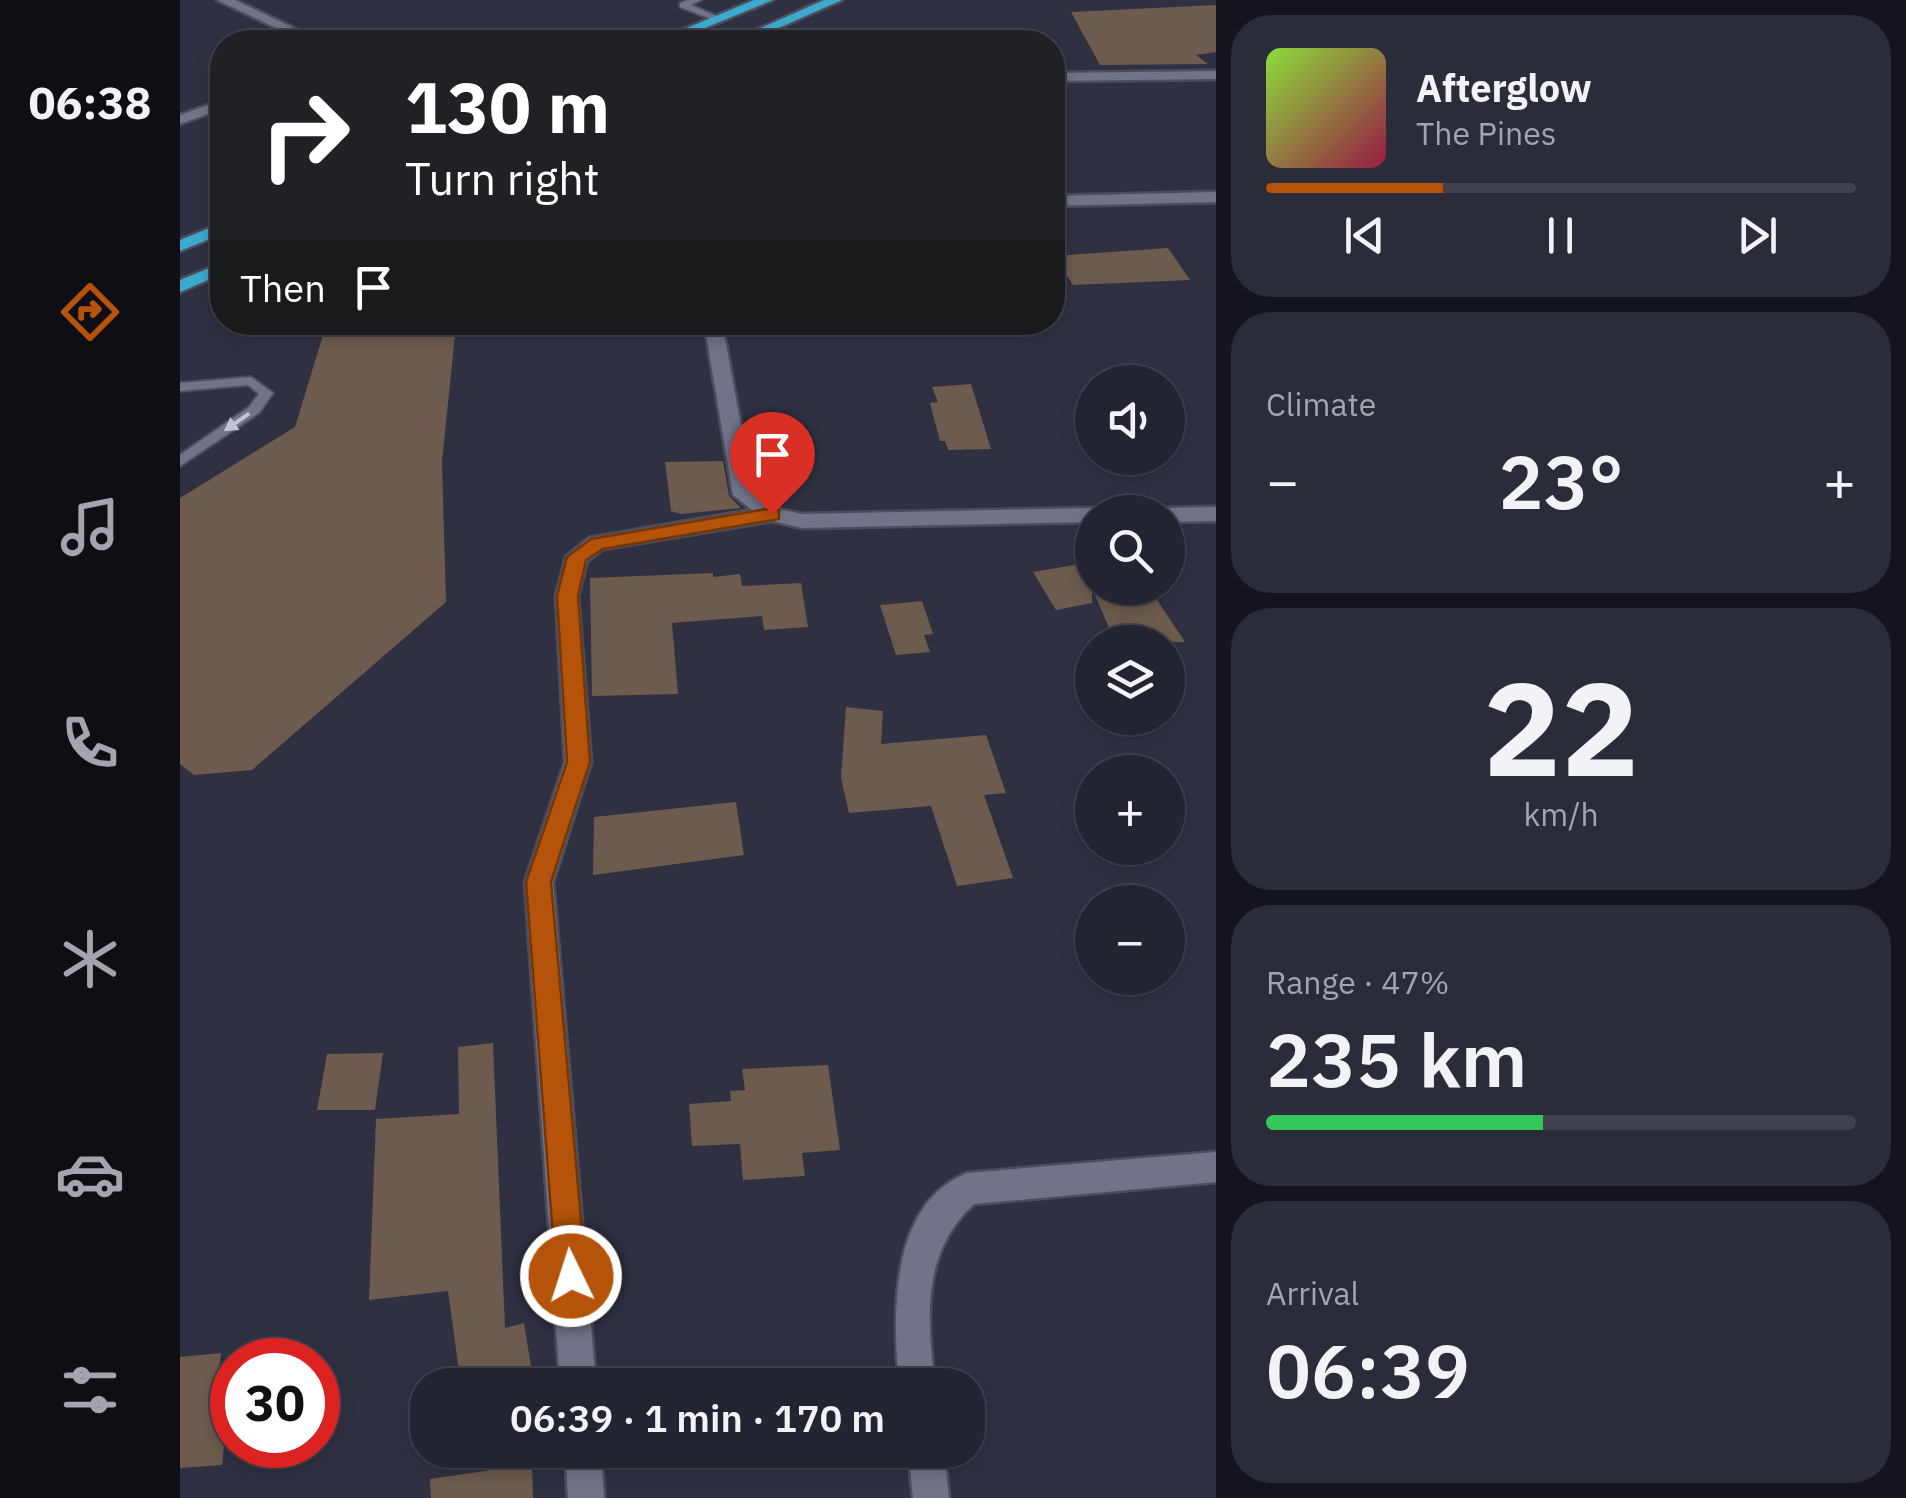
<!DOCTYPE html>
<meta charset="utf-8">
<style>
body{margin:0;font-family:"IBM Plex Sans",sans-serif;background:#2b2c3a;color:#f1f3f6;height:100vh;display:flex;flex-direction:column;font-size:38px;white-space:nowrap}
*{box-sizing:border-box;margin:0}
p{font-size:32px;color:#a3a4ac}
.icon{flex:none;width:55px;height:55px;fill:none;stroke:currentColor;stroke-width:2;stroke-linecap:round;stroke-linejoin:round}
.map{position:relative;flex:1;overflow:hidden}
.side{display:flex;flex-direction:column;gap:15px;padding:15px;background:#13141c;width:690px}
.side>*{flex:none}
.banner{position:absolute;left:30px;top:30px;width:855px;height:305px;border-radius:40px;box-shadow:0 5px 15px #0003,0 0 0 2px #40414d;background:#202124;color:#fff;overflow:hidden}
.controls{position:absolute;left:895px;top:365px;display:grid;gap:20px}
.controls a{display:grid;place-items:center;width:110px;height:110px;border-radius:50%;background:#232432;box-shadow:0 5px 15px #0003,0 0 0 2px #40414d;font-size:50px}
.speed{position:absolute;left:30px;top:1338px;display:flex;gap:20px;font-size:50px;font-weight:700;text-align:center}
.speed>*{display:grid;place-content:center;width:130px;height:130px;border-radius:50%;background:#232432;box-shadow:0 5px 15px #0003,0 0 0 2px #40414d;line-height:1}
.speed .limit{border:15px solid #d22;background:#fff;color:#111}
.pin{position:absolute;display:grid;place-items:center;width:85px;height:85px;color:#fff;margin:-102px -42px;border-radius:50% 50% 50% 0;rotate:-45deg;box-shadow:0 0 10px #0007}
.pin .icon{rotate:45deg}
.me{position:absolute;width:110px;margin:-55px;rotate:356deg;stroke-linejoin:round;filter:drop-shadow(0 0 8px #0008)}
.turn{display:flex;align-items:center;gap:35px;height:210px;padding:0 30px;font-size:45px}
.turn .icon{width:130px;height:130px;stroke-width:2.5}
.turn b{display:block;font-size:70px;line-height:85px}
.then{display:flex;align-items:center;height:95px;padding:0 30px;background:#0003;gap:20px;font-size:38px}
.big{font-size:75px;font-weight:600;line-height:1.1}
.side .card{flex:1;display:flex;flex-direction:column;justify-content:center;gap:15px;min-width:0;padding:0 35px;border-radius:40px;background:#2b2c3a}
.side .dial{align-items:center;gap:0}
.dial b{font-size:130px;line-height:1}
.song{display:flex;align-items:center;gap:30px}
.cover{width:120px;height:120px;border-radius:15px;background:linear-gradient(135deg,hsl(90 70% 55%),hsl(340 70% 35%))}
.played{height:10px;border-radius:5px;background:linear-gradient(90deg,#b45309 30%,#40414d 30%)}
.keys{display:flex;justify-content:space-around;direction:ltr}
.heat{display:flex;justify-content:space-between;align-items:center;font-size:55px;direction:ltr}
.charge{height:15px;border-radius:8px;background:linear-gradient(90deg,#34c759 47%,#40414d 0)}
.trip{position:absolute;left:230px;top:1368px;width:575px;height:100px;border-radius:40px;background:#232432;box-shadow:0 5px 15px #0003,0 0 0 2px #40414d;font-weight:600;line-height:100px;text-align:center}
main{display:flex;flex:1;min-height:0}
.menu{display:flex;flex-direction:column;width:180px;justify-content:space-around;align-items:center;background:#0e0e14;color:#a3a4ac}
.menu .icon{width:70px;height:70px}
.menu .on{color:#b45309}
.menu b{font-size:45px;color:#f1f3f6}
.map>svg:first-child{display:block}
</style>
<main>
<nav class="menu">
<b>06:38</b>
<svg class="icon on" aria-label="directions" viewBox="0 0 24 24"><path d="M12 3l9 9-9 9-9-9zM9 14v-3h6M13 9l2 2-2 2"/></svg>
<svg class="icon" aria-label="music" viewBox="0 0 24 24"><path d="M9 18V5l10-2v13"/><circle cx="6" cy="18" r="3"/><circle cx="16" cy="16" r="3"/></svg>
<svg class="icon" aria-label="phone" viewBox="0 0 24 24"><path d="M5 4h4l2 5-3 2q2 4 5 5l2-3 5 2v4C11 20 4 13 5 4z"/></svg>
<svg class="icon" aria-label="climate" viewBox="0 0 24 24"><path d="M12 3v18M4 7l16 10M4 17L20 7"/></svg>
<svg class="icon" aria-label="car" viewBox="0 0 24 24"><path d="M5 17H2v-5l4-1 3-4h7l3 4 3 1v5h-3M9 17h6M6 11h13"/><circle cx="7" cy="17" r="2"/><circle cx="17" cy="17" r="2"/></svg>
<svg class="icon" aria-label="filters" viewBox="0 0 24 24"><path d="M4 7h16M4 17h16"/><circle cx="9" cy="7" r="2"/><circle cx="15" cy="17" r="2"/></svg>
</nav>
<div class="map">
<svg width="1036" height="1498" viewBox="0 0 1036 1498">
<rect width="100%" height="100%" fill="#2f3042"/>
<path fill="#6d5b4e" d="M1036,5v47l-20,3 12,9 -108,1 -29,-53z
M988,248l22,32 -117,5 -19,-29z
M146,325h130l-14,137 4,140 -194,168 -58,5 -14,-11v-266l115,-71z
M791,384l20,65 -43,1 -3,-9h-5l-10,-38 8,-1 -6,-15z
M543,461l6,35 12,12 -60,6 -10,-3 -6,-49z
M912,562v26h57l36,54h-70l-23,-54v15l-36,7 -23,-38z
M533,573v4l27,-3 2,12 59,-3 7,44 -44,3 -2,-14 -90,7 6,71 -86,2 -2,-118z
M742,601l11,33 -9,1 6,17 -34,3 -16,-50z
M666,707l37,4 -2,33 105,-9 20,58 -22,2 29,83 -56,8 -26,-80 -82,7 -8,-35z
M556,802l8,53 -151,20 1,-58z
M313,1043l12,285 19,-5 10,62h-40l-3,-14 -31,7 -12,-87 -79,9 7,-181 83,-5 -1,-67z
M203,1053l-8,57h-58l10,-56z
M648,1065l12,85 -38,3 3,23 -62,4 -3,-36 -48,2 -3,-42 42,-3 -1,-10 15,-1 -3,-21z
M41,1353l-4,32 14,-1 -9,81 -42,3v-111z
M352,1464l1,34h-102l-1,-19z"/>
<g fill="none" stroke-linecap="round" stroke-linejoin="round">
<defs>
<path id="lane" d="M508,0h13l-10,5 33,14 -8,2 -36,-14v-4z
M71,377l22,16 -14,20 -79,53v-11l69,-48 10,-13 -11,-9 -68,6v-8z"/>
<path id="street" d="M37,0h18l88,42h-17z
M1036,71v8l-164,2v-8z
M42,100v9l-42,15v-9z
M1036,192v10l-164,4v-10z
M524,322h18l31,170 26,17 23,5 290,-6 9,4h-9v10l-290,6 -30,-7 -169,28 -16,12 -9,35 13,166 -38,120 43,503h-36l-35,-503 40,-120 -9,-166 10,-39 23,-19 163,-28 -19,-15z
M1036,507v14l-48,1v-10h-9l9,-4z
M1036,1152v30l-242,22c-53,48 -47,115 -39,181h-36c-6,-69 -11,-180 68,-212z
M385,1450h36l3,48h-36z
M728,1450h36l5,48h-36z"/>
<path id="primary" d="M574,0h19l-102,42h-18z
M644,0h18l-95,42h-18z
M42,223v11l-42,17v-11z
M42,263v11l-42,18v-12z"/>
</defs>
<use href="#lane" stroke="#4c4d5c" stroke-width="4"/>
<use href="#street" stroke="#4c4d5c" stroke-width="5"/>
<use href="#primary" stroke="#4c4d5c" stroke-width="5"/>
<use href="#lane" fill="#717488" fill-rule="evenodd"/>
<use href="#street" fill="#717488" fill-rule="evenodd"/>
<use href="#primary" fill="#3caace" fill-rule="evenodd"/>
</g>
<defs><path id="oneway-solid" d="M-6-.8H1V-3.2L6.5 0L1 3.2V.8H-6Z" transform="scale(2.5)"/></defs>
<use fill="#c2c3d2" href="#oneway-solid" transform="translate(57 422) rotate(145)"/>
<path fill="#b45309" stroke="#753606" stroke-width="2.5" d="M592,508l7,2v9l-176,30 -17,11 -8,36 12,166 -39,120 35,394 -5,10 -10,5 -11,-5 -4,-10 -30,-394 41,-120 -10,-166 10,-39 24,-18z"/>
</svg>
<div class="controls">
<a><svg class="icon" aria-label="sound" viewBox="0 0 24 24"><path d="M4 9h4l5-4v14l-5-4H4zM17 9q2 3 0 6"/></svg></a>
<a><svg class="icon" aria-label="search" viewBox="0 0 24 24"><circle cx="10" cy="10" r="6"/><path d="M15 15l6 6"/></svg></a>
<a><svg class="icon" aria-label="layers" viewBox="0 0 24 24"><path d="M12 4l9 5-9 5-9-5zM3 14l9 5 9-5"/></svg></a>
<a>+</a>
<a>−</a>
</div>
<div class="speed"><div class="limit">30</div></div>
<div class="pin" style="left:592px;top:514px;background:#d93025"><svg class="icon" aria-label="arrive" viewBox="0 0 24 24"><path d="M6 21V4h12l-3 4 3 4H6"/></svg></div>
<svg class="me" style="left:391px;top:1276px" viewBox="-20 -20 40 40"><circle r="17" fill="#b45309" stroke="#fff" stroke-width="3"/><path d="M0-11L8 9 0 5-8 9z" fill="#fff"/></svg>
<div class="trip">06:39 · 1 min · 170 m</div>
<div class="banner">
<div class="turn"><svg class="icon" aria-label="right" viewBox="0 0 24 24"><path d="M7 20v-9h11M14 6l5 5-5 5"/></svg><div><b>130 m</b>Turn right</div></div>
<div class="then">Then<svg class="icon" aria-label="arrive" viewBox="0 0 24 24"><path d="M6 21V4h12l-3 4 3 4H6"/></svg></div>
</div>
</div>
<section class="side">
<div class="card">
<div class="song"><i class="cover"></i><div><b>Afterglow</b><p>The Pines</p></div></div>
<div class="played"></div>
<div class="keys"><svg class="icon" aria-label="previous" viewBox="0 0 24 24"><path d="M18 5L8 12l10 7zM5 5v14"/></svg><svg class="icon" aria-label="pause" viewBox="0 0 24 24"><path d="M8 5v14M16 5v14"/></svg><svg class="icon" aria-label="next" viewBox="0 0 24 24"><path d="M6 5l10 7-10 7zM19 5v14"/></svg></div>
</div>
<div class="card"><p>Climate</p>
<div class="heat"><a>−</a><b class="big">23°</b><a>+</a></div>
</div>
<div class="card dial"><b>22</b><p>km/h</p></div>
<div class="card"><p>Range · 47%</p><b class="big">235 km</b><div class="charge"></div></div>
<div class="card"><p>Arrival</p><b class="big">06:39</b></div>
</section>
</main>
